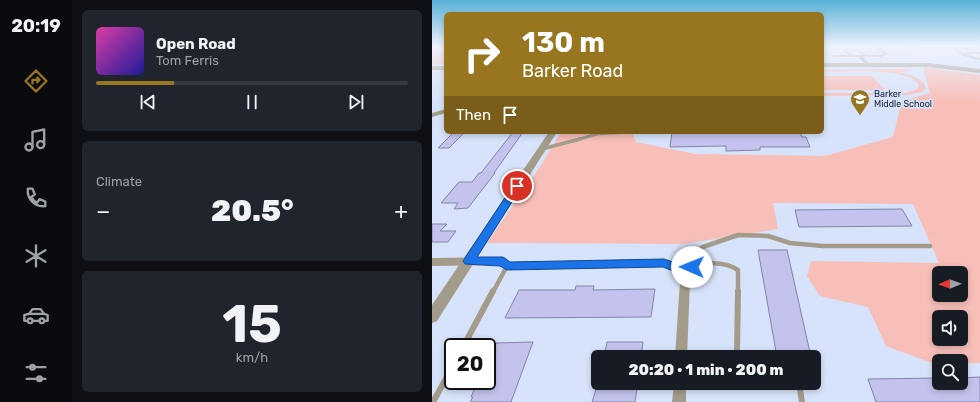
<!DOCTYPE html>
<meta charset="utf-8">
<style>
body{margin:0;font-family:Rubik,sans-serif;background:#20242c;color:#f1f3f6;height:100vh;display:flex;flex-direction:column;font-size:15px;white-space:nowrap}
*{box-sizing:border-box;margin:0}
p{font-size:13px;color:#9ea1a6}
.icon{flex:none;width:22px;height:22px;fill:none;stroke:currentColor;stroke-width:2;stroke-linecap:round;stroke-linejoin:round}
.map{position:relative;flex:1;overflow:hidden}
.side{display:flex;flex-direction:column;gap:10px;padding:10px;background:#0d0f14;width:360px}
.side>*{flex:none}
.top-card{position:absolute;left:12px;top:12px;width:380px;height:122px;border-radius:6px;box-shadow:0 2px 6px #0003;background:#98751f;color:#fff;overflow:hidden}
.needle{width:26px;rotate:269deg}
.controls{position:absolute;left:500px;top:266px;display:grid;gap:8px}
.controls a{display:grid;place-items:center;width:36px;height:36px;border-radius:6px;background:#171b24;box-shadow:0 2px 6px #0003;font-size:20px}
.speed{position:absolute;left:12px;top:338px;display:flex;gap:8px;font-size:20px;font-weight:700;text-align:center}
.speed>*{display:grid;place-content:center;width:52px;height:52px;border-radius:50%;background:#171b24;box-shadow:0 2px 6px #0003;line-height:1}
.speed .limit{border:2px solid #111;border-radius:6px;background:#fff;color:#111}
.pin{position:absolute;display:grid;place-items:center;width:34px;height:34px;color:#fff;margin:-17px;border:2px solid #fff;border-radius:50%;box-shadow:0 1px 4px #0007}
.me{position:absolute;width:44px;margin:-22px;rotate:271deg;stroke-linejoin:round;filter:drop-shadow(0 0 3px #0008)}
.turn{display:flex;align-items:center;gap:14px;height:84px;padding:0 12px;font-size:18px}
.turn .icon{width:52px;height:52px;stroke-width:2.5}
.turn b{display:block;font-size:28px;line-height:34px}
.then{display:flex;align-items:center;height:38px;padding:0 12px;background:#0003;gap:8px;font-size:15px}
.big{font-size:30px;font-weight:800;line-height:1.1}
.side .widget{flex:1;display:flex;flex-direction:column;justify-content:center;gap:6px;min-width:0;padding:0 14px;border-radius:6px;background:#20242c}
.side .dial{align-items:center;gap:0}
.dial b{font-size:52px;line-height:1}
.song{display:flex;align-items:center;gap:12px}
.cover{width:48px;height:48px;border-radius:6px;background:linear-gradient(135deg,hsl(320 70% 55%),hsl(240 70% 35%))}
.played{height:4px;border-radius:2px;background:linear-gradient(90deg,#98751f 25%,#363941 25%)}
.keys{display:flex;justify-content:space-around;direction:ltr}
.heat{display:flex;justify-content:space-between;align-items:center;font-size:22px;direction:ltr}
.trip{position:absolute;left:159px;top:350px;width:230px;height:40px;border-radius:6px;background:#171b24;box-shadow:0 2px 6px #0003;font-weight:800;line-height:40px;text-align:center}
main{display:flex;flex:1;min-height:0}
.menu{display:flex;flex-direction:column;width:72px;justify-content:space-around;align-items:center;background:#090b0e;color:#9ea1a6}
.menu .icon{width:28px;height:28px}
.menu .current{color:#98751f}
.menu b{font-size:18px;color:#f1f3f6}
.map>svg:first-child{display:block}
</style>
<main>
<nav class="menu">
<b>20:19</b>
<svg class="icon current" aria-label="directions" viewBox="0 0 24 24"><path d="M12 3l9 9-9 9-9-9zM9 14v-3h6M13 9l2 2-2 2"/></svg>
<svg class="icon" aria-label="music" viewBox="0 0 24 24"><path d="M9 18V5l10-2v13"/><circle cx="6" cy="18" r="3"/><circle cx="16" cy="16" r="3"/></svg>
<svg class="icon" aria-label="phone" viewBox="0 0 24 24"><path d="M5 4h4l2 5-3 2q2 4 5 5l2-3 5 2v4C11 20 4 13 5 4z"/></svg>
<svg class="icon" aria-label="climate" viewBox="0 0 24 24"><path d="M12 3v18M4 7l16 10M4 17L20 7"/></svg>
<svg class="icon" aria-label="car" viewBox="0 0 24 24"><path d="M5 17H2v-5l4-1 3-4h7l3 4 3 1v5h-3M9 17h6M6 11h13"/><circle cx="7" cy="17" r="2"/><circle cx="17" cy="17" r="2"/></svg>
<svg class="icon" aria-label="filters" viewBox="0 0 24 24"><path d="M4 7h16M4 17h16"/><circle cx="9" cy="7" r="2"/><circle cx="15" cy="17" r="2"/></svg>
</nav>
<section class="side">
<div class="widget">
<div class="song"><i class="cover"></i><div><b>Open Road</b><p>Tom Ferris</p></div></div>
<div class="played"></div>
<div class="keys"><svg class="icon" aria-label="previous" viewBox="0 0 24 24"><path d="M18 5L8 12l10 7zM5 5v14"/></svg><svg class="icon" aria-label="pause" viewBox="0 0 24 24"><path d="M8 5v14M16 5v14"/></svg><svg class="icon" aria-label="next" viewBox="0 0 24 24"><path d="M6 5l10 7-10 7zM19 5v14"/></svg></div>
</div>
<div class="widget"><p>Climate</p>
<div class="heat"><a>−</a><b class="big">20.5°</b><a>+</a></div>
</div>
<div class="widget dial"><b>15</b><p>km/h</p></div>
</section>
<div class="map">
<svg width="548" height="402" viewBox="0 0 548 402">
<rect width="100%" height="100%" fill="#d7e3fa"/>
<path fill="#f8beb8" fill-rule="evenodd" d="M0,46h14v18l-14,1z
M491,67l57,8v288h-19v-2h-22v2h-7l-46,-17 -18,-39 -48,-11 -13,-20 4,-15 128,2 -26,-59 -140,-1 5,26 -95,15 -196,-1 54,-78 20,-33h71l4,10 59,12 130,2 68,-19 9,-36 28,-8zM507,273h22v22h-22zM507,317h22v22h-22z
M478,69l2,2 -12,1c10,3 22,5 26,16l-4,4 -15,3 -85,1v-3h84l11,-4 2,-4c-12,-19 -76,-13 -97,-13v-2z
M390,76h50l13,14h-63z"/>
<path fill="#c3c3ed" stroke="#8383a9" d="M81,132h10l-29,41h1l-27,35 -14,1 4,-6h-17l18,-21h13l7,-9h2z
M240,132h128l2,5h4l4,10h-50v3l-34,1v-5l-56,1z
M21,133h11l-15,15h-11z
M470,209l10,17 -113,1 -4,-17z
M0,224h15l-7,7h16l-8,11h-16z
M326,250h29l24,107h-34z
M144,286h18l-1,4 62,-1 -4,28 -146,1 14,-28h56z
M101,342l-22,60h-41l3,-5h-2l7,-16h9v-19l9,-19z
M175,342h36l-2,15h-37z
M548,377v25h-104l-8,-23 71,-1v5h22v-5z
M166,383h40l-3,19h-43z"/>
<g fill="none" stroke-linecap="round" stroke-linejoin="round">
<path stroke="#a49c8b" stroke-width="2" d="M478,46l3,2h67
M520,48l12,7 16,4
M415,49l-3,1 8,6
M423,49l11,7
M532,53h16"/>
<path stroke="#a49c8b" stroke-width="3" d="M144,140l21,-6 32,-2"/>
<path stroke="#a49c8b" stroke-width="3.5" d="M110,149l38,-10"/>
<path stroke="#a49c8b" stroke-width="4.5" d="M246,269l25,-22 35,-12 30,1 22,7 33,3h107
M246,269c20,-4 41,-11 60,1v22
M61,292l14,-26"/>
<path stroke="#a49c8b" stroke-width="6" d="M31,347l30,-56
M305,352l1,-61
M367,383l3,19
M1,402l20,-36"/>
<path fill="#a49c8b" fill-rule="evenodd" d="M442,46h5l9,8 -7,3h-18l7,8 -2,1 -10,-9h-24l-2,-1 2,-1h46l3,-1z
M14,109v4l-14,4v-4z
M71,257l3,1 3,4 155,-3 17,7 9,15 -3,76h-12l5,-76 -5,-9 -12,-5 -156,3 -3,-1 -4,-4 -68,1v-8z
M242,383h12v19h-14z"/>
<path fill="#a49c8b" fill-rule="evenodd" d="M390,63h106l52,6v4l-52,-6h-106z
M0,66h14v4h-14z
M117,132h8l-120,189 -5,2v-18z"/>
</g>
<linearGradient id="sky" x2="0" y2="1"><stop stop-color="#57b1d6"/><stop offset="0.45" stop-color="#edf2fd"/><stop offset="1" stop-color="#edf2fd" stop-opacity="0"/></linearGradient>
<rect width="548" height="103" fill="url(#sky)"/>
<path fill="#1a73e8" stroke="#114b97" d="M82,184h3l5,2 -45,71h26l7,5 154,-3 15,5 13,-2 4,2 2,3 -2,3 -18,3 -15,-6 -156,3 -7,-4 -35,-2 -2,-3 2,-3z"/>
<defs>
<symbol id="school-pin" viewBox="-11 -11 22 30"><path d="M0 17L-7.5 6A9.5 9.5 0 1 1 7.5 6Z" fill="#98751f" stroke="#d7e3fa"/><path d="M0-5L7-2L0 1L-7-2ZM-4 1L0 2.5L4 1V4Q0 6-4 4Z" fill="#fff"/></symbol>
</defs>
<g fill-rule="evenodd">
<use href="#school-pin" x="417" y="88" width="22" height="30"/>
</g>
<g text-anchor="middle" stroke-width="3.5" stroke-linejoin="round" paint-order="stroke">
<g font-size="9" fill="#1a212f" stroke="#d7e3fa" text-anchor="start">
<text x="442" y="97">Barker<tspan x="442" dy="10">Middle School</tspan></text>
</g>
</g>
</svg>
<div class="controls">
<a><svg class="needle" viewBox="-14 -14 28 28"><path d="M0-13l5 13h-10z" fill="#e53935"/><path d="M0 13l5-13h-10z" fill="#9ea1a6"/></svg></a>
<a><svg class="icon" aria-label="sound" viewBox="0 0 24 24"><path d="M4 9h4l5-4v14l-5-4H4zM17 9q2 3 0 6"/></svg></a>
<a><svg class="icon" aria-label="search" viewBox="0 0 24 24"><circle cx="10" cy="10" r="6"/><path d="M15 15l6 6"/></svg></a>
</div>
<div class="speed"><div class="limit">20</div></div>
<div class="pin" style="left:85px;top:186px;background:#d93025"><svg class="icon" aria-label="arrive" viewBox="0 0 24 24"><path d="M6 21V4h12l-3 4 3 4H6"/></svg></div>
<svg class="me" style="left:260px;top:267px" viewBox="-20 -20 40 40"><circle r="19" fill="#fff"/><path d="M0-13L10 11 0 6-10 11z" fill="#1a73e8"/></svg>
<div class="trip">20:20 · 1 min · 200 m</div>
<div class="top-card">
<div class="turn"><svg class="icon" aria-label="right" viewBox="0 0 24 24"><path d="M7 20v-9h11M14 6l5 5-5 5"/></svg><div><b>130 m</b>Barker Road</div></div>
<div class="then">Then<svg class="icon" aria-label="arrive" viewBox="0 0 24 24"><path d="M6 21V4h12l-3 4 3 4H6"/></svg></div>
</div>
</div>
</main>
